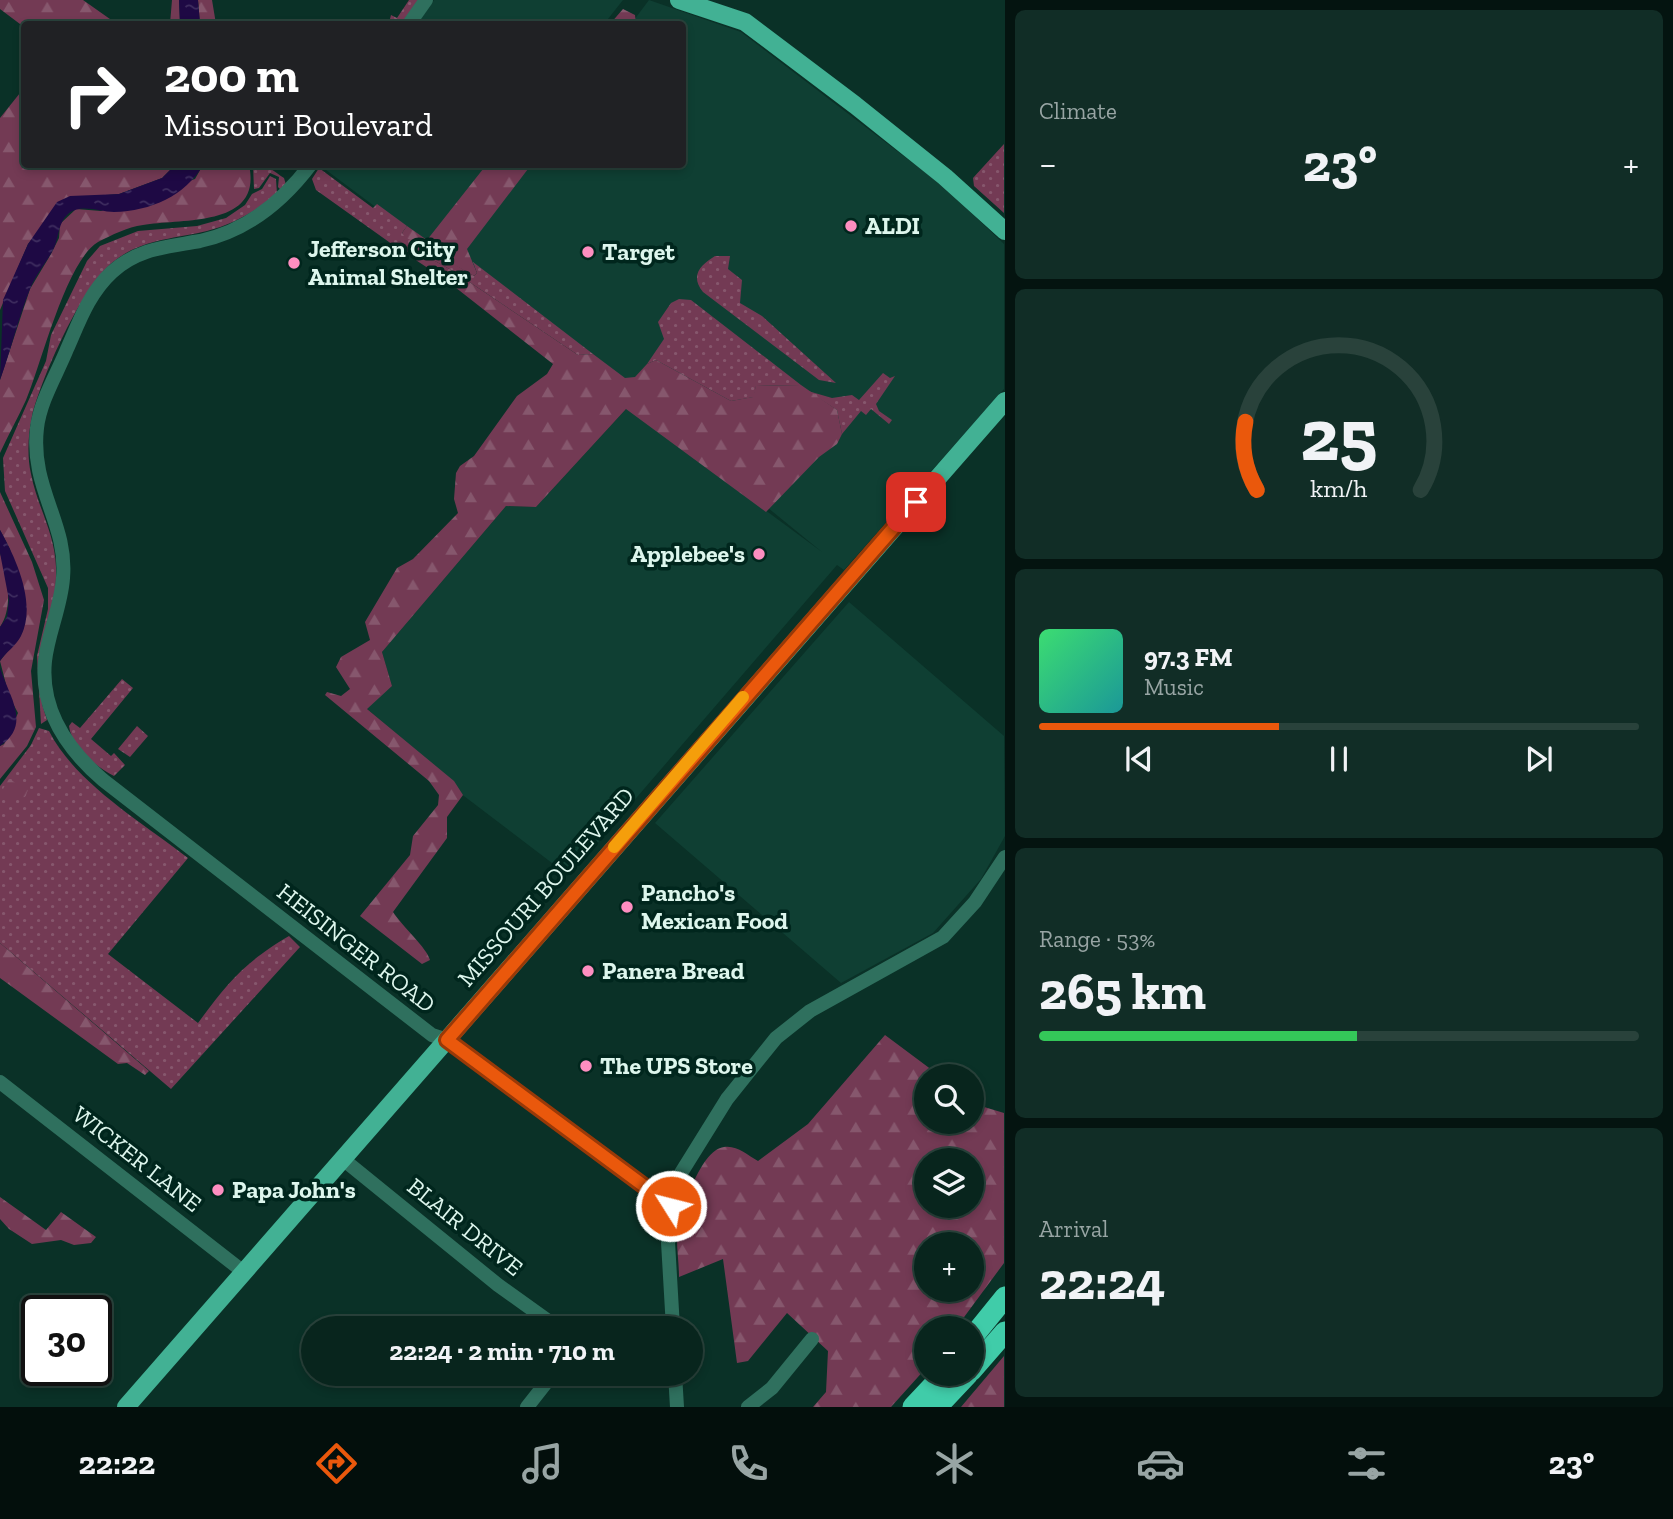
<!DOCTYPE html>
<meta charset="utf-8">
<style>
body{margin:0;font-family:"Zilla Slab",serif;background:#112d26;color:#f1f3f6;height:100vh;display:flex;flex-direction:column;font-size:26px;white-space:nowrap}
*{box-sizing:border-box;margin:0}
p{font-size:23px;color:#98a5a4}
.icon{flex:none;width:38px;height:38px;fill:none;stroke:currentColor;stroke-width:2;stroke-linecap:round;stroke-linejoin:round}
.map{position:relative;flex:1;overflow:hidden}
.details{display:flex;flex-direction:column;gap:10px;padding:10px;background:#041410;width:668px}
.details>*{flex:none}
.hud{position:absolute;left:21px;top:21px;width:665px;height:147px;border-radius:7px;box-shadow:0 4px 10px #0003,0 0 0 2px #29423b;background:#202124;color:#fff;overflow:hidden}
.buttons{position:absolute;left:914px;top:1064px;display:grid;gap:14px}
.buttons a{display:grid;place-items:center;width:70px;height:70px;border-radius:50%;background:#08251d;box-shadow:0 4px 10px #0003,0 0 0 2px #29423b;font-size:35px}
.speed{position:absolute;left:21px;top:1295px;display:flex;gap:14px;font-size:35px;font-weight:700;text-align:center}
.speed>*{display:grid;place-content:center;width:91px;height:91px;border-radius:50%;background:#08251d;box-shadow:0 4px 10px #0003,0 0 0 2px #29423b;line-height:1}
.speed .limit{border:4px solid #111;border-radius:10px;background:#fff;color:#111}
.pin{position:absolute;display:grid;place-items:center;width:60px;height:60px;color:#fff;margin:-30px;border-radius:14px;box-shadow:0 4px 10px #0006}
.me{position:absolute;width:77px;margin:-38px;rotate:306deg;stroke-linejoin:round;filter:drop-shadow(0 0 5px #0008)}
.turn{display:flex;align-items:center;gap:24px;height:147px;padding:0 28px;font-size:32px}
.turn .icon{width:91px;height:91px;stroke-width:2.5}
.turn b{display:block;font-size:49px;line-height:60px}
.big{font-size:52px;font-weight:700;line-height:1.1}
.details .card{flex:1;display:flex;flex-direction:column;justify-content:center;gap:10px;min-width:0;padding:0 24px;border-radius:10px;background:#112d26}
.details .dial{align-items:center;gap:0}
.dial svg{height:182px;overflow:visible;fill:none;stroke:#29423b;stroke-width:7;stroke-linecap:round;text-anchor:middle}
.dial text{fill:#f1f3f6;stroke:none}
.song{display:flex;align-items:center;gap:21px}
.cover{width:84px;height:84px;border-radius:10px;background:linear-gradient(135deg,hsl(140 70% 55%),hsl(180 70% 35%))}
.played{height:7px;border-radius:4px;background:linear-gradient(90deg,#ea580c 40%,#29423b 40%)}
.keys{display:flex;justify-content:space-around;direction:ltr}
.heat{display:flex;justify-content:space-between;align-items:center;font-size:38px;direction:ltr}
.charge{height:10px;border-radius:5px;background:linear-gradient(90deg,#34c759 53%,#29423b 0)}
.trip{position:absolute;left:301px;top:1316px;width:402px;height:70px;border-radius:35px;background:#08251d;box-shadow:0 4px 10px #0003,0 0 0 2px #29423b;font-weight:700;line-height:70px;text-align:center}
.tabs{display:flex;height:112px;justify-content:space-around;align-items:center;background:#030f0c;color:#98a5a4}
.tabs .icon{width:49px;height:49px}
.tabs .selected{color:#ea580c}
.tabs b{font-size:32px;color:#f1f3f6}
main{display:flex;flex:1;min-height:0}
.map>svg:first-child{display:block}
</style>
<main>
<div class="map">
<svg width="1005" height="1407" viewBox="0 0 1005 1407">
<defs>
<pattern id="green-dots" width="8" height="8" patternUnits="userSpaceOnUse" patternTransform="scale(1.75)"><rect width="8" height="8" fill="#733a54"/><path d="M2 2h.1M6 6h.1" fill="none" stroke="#86576d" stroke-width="1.8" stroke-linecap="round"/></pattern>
<pattern id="forest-firs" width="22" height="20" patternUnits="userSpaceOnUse" patternTransform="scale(1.75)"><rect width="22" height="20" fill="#733a54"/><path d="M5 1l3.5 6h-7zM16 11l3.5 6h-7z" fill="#86576d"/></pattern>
<pattern id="water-ripples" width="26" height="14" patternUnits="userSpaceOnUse" patternTransform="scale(1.75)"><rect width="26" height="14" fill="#1e0944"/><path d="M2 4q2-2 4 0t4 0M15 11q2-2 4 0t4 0" fill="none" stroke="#3e2d5f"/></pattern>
</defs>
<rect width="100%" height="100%" fill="#0a3127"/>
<path fill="#0f3f33" d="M434,0h189l-19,24h-187z
M649,0l92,32 202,154 61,58v145l-160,181 -7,-5 -268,311 -109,-83 -7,-12 -87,-73 26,-22 -10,-34 124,-146 30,1 91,-99 195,144 -365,-298 68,-89 157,-1v-140h-51z
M318,164l180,1 -65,85z
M849,602l155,134 1,100 -24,43 -48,54 -92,50 -186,-160z"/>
<path fill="url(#green-dots)" d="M409,0h11l-16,24h-6l-8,-5 1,-4 6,3z
M1004,144v69l-30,-27 -1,-8z
M253,165c13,-1 21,6 31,13l2,7 -5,5 -3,-3 1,-10 -9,-4 -11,15 -5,1z
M319,168l54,40 4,-4 30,22 -5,7 72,43 3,-3 -4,-11 120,92 -15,1 -125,-84 -54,-30 -3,6 -80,-57 -4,-11z
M270,176l6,3 1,15c-21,17 -43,30 -70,37 -33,8 -66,8 -94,31 -32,26 -71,114 -81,154 -4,19 -5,40 -1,58 6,32 24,59 25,93 1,45 -9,92 -14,137l5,16 -6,4 -4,-68 11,-47v-21l-43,-97 -2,-33 43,-97 5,-26 36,-74 13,-15 38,-15 59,-5 29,-8 19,-13 7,-11 10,-5z
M715,256h15l-2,13 14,11 -2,23 22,13 74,67 -17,-3 -116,-88c-14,-17 -1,-28 12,-36z
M679,299l12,1 110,85 -45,1 -2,11 -23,4 -75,-41 -9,4 17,-25 -6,-17 13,-19z
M883,373l7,5 5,-2 -19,28 3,7 13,9 -3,4 -18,-15 -5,6 -5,-4 -19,23 -5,-24 -29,-19 24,7 20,-3 7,5z
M122,679l11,9 -42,51 20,17 3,-3 11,12 -11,11c-18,-9 -43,-30 -45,-50l3,-4 8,6z
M137,726l11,10 -18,21 -12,-8z
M39,728l10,3c27,53 93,91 139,127l-80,96 90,69c30,-41 47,-61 91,-87l11,11 -129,142 -171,-146v-157l31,-41z"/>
<path fill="url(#forest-firs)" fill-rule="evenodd" d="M0,0h83l34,24h-93v3l-24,-18z
M172,0h7l1,24h-10z
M198,0h14l4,24h-16z
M623,9l12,6 1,9h-26z
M24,88v76l151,1 -13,13 -43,16 -24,2 -55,34 -12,14 -28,66v-192z
M487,164l44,1 -64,84 10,24 -3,3 -69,-39 -3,-4 5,-7 20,14z
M203,165h46c14,63 -67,53 -106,60 -16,2 -31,10 -45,17 -32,19 -57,123 -72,158 -8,18 -18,35 -26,53v-73l30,-91 21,-35 8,-16 1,-14 16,-15 25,2 94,-32z
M399,241l54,30 125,84 15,-1 32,24 10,-1 12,-13 9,-4 75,41 22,-4 3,-11 45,-1 36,25 5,24 -5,10 -18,13 -53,55 -140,-103 -90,98 -30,-1 -124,146 10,34 -25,23 87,72 9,14 -16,22v21l-54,74c9,14 34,36 37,48l-8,4 -62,-48 50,-61 3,-19 25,-31 1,-10 -10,-14 -104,-86 2,-3 14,4 9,-7 -14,-22 5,-10 29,-17 -5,-18 32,-54 16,-9 45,-46 -4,-14 2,-26 4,-7 14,-10 43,-60 30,-22 6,-10 -107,-84 -50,-33z
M0,492l32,70 12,38 -13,71 5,56 -9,19 -27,33v-33l4,-2 14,-31 -9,-17 -9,-35 22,-28 3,-12 -15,-72 -10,-19z
M0,553c7,23 14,53 0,74z
M9,779l19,11 -3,7 -15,1 -7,-9z
M0,943l149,128 -4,4 -18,-12 -9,1 -118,-86z
M885,1035l55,41h-14v46h45v-19l33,10v150l-48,65h-30v40l-35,39h-78l13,-15 2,-41 -41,-38 -39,48 -11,2 -14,-104 -44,18c0,-13 -2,-26 -2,-38 1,-21 23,-90 47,-92 13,-2 23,8 34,14l50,-37zM926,1160h45v46h-45zM926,1244h45v46h-45z
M0,1197l46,33 15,-18 35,25 -5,6 -17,2 -13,-5 -29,4 -23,-15 -9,-10z
M1004,1356v51h-43z"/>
<path fill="url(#water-ripples)" d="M179,0h19l2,24h-20z
M175,165h28c-18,31 -52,46 -89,47 -15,0 -33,-9 -46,2 -10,9 -9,23 -14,34 -7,14 -18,26 -24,41 -12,30 -19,61 -30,91l3,-80 25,-56 29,-42 13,-6 49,-2 43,-16z
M0,530c16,28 37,74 21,106 -5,10 -15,16 -21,25v-34l7,-10 2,-17 -9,-47z
M0,668c9,28 32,57 0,78z"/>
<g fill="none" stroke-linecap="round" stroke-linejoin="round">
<path stroke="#2f705e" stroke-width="14" d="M409,24l17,-24
M311,164c-28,37 -64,67 -111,77 -33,6 -62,7 -88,31 -23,21 -33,50 -45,77 -10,25 -27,52 -30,79 -7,61 31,95 26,150 -2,29 -15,55 -18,83 -5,49 22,88 58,119l329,255 15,5 224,166
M0,1082l245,191
M344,1160l154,125 60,43
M673,1328l-5,-86 3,-36 10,-33 46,-74 49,-61 34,-27 133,-74 32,-35 30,-45
M675,1374l2,33
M527,1407l26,-33
M748,1407l24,-19 40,-49"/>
<path stroke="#42b194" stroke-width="18" d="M679,0l66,22 110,83 90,72 60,54
M126,1407l879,-1006"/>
<path stroke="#40cca9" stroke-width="21" d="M971,1339l34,-42
M971,1371l34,-39
M913,1407l31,-33
M937,1407l31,-33"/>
</g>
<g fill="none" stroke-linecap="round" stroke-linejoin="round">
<defs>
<path id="route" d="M671,1206l-224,-166 469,-538"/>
</defs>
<use href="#route" stroke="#983908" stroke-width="18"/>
<use href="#route" stroke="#ea580c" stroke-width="12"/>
<path stroke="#f59e0b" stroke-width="12" d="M614,847l129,-150"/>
</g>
<g fill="#fd8ec0" stroke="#00261d" stroke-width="2.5">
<circle cx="851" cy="226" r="7"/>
<circle cx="588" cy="252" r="7"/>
<circle cx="294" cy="263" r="7"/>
<circle cx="759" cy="554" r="7"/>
<circle cx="627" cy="907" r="7"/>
<circle cx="588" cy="971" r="7"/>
<circle cx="586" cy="1066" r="7"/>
<circle cx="218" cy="1190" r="7"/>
</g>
<g text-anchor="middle" stroke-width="7" stroke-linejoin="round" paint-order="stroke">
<g font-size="24" font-weight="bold" fill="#ddf6ed" stroke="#00261d" text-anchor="start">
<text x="865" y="234">ALDI</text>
<text x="308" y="257">Jefferson City<tspan x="308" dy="28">Animal Shelter</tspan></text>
<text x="602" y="260">Target</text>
<text x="745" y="562" text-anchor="end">Applebee's</text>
<text x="641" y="901">Pancho's<tspan x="641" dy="28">Mexican Food</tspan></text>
<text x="602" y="979">Panera Bread</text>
<text x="600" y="1074">The UPS Store</text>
<text x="232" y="1198">Papa John's</text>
</g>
<g font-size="24" fill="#ddf6ed" stroke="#00261d">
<text transform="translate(546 887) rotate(-49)" y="8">MISSOURI BOULEVARD</text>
<text transform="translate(356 948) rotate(38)" y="8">HEISINGER ROAD</text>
<text transform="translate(137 1159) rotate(38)" y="8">WICKER LANE</text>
<text transform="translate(465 1227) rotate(39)" y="8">BLAIR DRIVE</text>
</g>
</g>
</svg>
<div class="buttons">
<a><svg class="icon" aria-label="search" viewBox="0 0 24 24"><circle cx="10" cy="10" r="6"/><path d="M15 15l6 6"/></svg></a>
<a><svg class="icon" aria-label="layers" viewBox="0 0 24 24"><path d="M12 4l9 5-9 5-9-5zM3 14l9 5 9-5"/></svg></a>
<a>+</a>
<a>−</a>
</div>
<div class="speed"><div class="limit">30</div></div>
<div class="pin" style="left:916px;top:502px;background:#d93025"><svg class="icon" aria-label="arrive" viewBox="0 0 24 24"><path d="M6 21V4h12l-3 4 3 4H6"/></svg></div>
<svg class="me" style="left:671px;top:1206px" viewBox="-20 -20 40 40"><circle r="17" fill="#ea580c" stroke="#fff" stroke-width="3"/><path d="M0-11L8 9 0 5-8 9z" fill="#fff"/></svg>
<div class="trip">22:24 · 2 min · 710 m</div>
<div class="hud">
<div class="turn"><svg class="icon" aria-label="right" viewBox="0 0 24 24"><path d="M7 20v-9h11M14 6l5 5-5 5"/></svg><div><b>200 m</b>Missouri Boulevard</div></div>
</div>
</div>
<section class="details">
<div class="card"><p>Climate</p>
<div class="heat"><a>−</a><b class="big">23°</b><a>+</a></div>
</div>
<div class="card dial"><svg viewBox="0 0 100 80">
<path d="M14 69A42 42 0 1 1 86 69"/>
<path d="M14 69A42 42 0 0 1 9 39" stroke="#ea580c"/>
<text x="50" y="56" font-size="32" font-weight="700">25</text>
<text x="50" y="72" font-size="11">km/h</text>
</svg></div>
<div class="card">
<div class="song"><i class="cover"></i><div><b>97.3 FM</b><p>Music</p></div></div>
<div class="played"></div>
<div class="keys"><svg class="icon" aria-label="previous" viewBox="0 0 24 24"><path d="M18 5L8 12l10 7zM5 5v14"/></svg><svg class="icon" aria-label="pause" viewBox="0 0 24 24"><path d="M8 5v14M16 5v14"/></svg><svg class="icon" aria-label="next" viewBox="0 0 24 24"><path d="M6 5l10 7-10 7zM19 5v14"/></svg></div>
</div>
<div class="card"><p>Range · 53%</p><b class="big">265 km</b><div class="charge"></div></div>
<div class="card"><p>Arrival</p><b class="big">22:24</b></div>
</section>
</main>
<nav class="tabs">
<b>22:22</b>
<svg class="icon selected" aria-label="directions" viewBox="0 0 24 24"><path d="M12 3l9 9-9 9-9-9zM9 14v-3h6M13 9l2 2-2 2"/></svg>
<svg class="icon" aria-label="music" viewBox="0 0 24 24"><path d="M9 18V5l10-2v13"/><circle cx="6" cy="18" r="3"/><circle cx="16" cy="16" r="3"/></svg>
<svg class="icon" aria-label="phone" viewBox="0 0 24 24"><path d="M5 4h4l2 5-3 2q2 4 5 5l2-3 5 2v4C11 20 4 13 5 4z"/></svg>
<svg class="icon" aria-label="climate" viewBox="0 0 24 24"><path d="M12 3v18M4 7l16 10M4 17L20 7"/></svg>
<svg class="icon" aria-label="car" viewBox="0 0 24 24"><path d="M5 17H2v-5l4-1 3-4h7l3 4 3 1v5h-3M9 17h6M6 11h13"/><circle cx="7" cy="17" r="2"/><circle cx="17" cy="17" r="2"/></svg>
<svg class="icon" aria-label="filters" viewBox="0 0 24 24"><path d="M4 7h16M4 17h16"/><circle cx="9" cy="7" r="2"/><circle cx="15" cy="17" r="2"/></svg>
<b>23°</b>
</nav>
